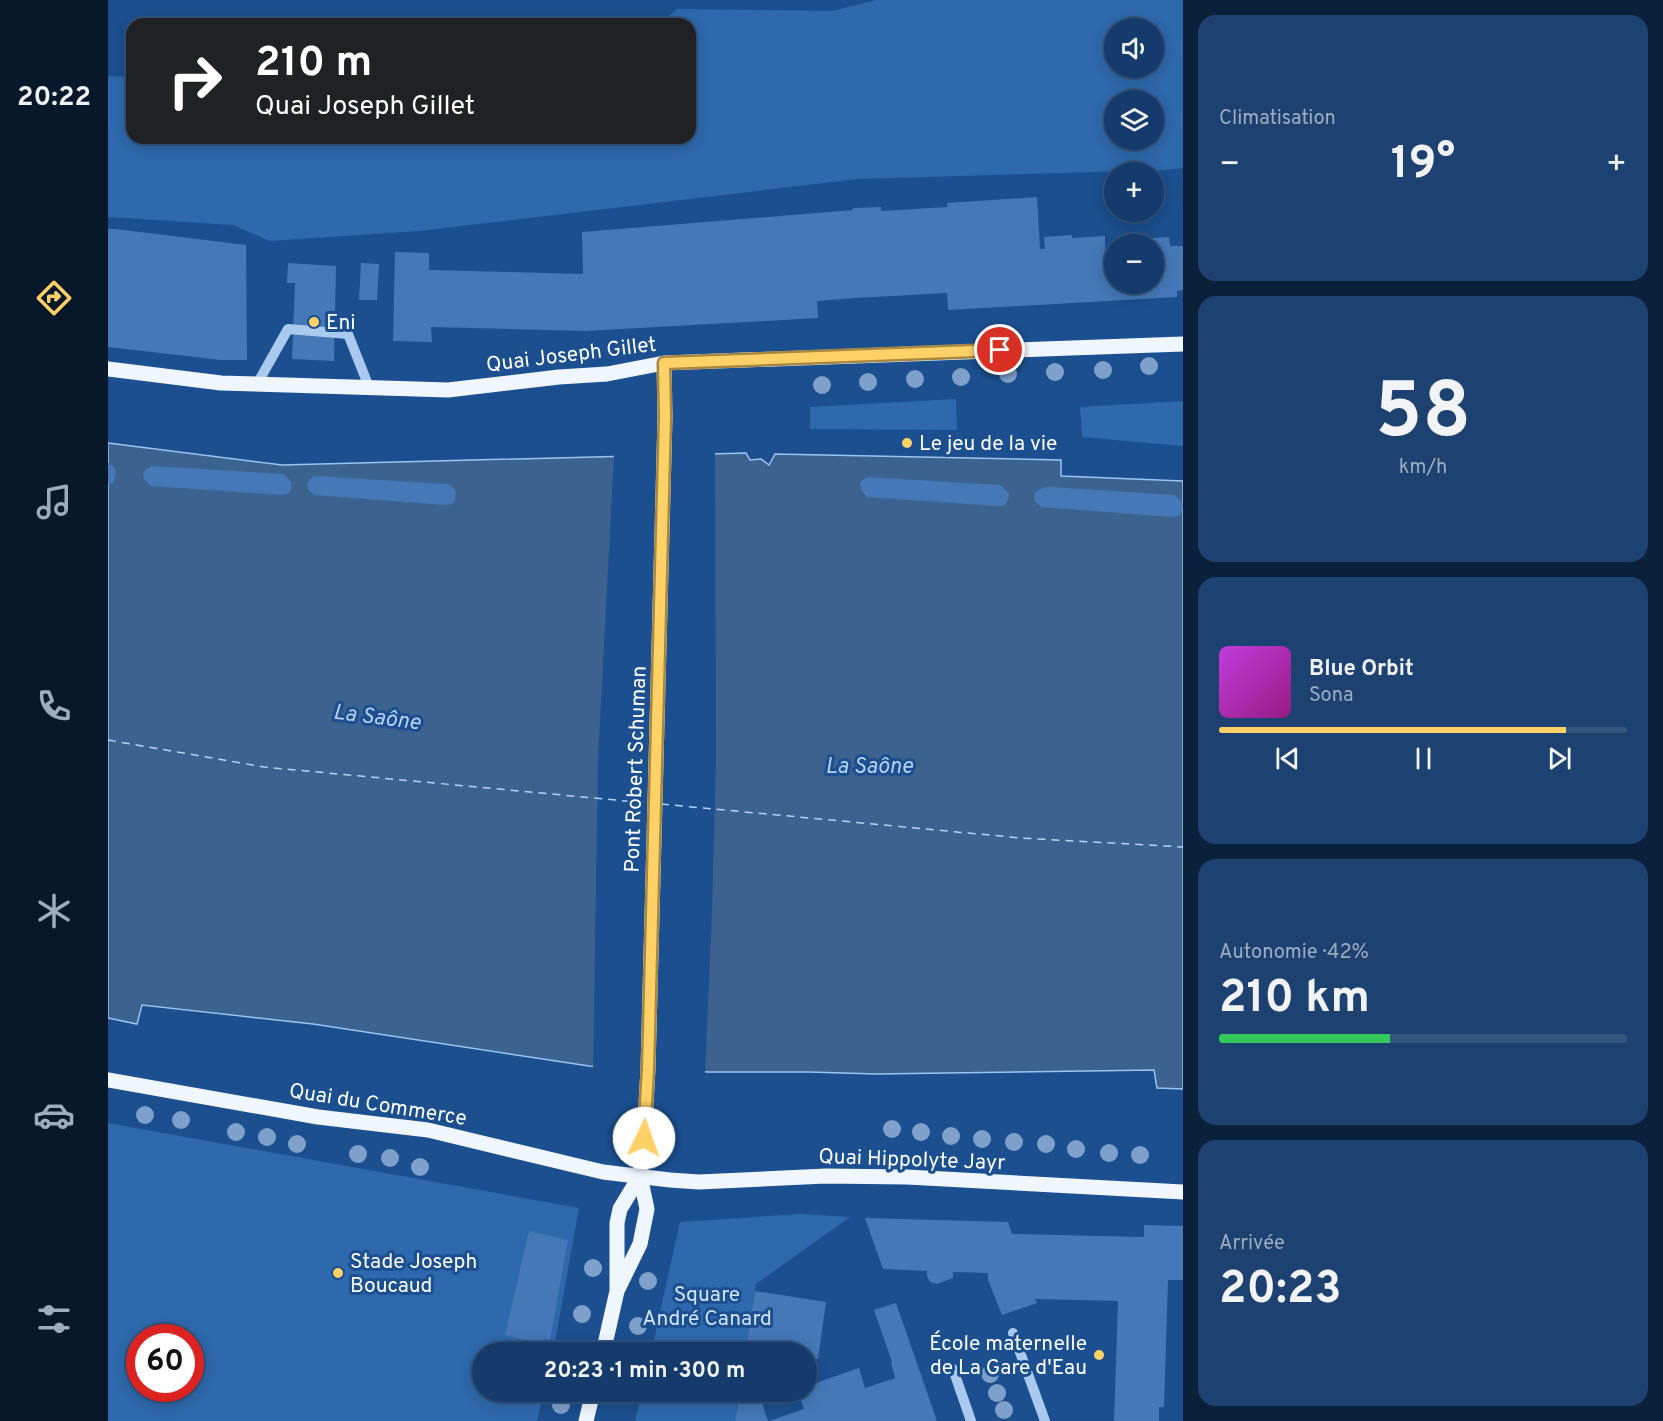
<!DOCTYPE html>
<html lang="fr">
<meta charset="utf-8">
<style>
body{margin:0;font-family:Overpass,sans-serif;background:#1d4271;color:#f1f3f6;height:100vh;display:flex;flex-direction:column;font-size:22px;white-space:nowrap}
*{box-sizing:border-box;margin:0}
p{font-size:20px;color:#9dadc1}
.icon{flex:none;width:33px;height:33px;fill:none;stroke:currentColor;stroke-width:2;stroke-linecap:round;stroke-linejoin:round}
.map{position:relative;flex:1;overflow:hidden}
.sheet{display:flex;flex-direction:column;gap:15px;padding:15px;background:#0b203b;width:480px}
.sheet>*{flex:none}
.banner{position:absolute;left:18px;top:18px;width:570px;height:126px;border-radius:18px;box-shadow:0 3px 15px #0003,0 0 0 2px #33557e;background:#202124;color:#fff;overflow:hidden}
.fabs{position:absolute;left:996px;top:18px;display:grid;gap:12px}
.fabs a{display:grid;place-items:center;width:60px;height:60px;border-radius:50%;background:#143b6b;box-shadow:0 3px 15px #0003,0 0 0 2px #33557e;font-size:30px}
.speed{position:absolute;left:18px;top:1324px;display:flex;gap:12px;font-size:30px;font-weight:700;text-align:center}
.speed>*{display:grid;place-content:center;width:78px;height:78px;border-radius:50%;background:#143b6b;box-shadow:0 3px 15px #0003,0 0 0 2px #33557e;line-height:1}
.speed .limit{border:9px solid #d22;background:#fff;color:#111}
.pin{position:absolute;display:grid;place-items:center;width:51px;height:51px;color:#fff;margin:-26px;border:3px solid #fff;border-radius:50%;box-shadow:0 2px 6px #0007}
.me{position:absolute;width:66px;margin:-33px;rotate:3deg;stroke-linejoin:round;filter:drop-shadow(0 0 4px #0008)}
.turn{display:flex;align-items:center;gap:21px;height:126px;padding:0 30px;font-size:27px}
.turn .icon{width:78px;height:78px;stroke-width:2.5}
.turn b{display:block;font-size:42px;line-height:51px}
.big{font-size:45px;font-weight:700;line-height:1.1}
.sheet .widget{flex:1;display:flex;flex-direction:column;justify-content:center;gap:9px;min-width:0;padding:0 21px;border-radius:18px;background:#1d4271}
.sheet .dial{align-items:center;gap:0}
.dial b{font-size:78px;line-height:1}
.song{display:flex;align-items:center;gap:18px}
.cover{width:72px;height:72px;border-radius:9px;background:linear-gradient(135deg,hsl(290 70% 55%),hsl(310 70% 35%))}
.played{height:6px;border-radius:3px;background:linear-gradient(90deg,#ffd166 85%,#33557e 85%)}
.keys{display:flex;justify-content:space-around;direction:ltr}
.heat{display:flex;justify-content:space-between;align-items:center;font-size:33px;direction:ltr}
.charge{height:9px;border-radius:4px;background:linear-gradient(90deg,#34c759 42%,#33557e 0)}
.trip{position:absolute;left:364px;top:1342px;width:345px;height:60px;border-radius:30px;background:#143b6b;box-shadow:0 3px 15px #0003,0 0 0 2px #33557e;font-weight:700;line-height:60px;text-align:center}
main{display:flex;flex:1;min-height:0}
.menu{display:flex;flex-direction:column;width:108px;justify-content:space-around;align-items:center;background:#08182b;color:#9dadc1}
.menu .icon{width:42px;height:42px}
.menu .on{color:#ffd166}
.menu b{font-size:27px;color:#f1f3f6}
.map>svg:first-child{display:block}
</style>
<main>
<nav class="menu">
<b>20:22</b>
<svg class="icon on" aria-label="directions" viewBox="0 0 24 24"><path d="M12 3l9 9-9 9-9-9zM9 14v-3h6M13 9l2 2-2 2"/></svg>
<svg class="icon" aria-label="music" viewBox="0 0 24 24"><path d="M9 18V5l10-2v13"/><circle cx="6" cy="18" r="3"/><circle cx="16" cy="16" r="3"/></svg>
<svg class="icon" aria-label="phone" viewBox="0 0 24 24"><path d="M5 4h4l2 5-3 2q2 4 5 5l2-3 5 2v4C11 20 4 13 5 4z"/></svg>
<svg class="icon" aria-label="climate" viewBox="0 0 24 24"><path d="M12 3v18M4 7l16 10M4 17L20 7"/></svg>
<svg class="icon" aria-label="car" viewBox="0 0 24 24"><path d="M5 17H2v-5l4-1 3-4h7l3 4 3 1v5h-3M9 17h6M6 11h13"/><circle cx="7" cy="17" r="2"/><circle cx="17" cy="17" r="2"/></svg>
<svg class="icon" aria-label="filters" viewBox="0 0 24 24"><path d="M4 7h16M4 17h16"/><circle cx="9" cy="7" r="2"/><circle cx="15" cy="17" r="2"/></svg>
</nav>
<div class="map">
<svg width="1075" height="1421" viewBox="0 0 1075 1421">
<rect width="100%" height="100%" fill="#1b4f8f"/>
<path fill="#2e69ad" fill-rule="evenodd" d="M768,0h307v168l-19,2 -306,9 -439,52 -149,10 -37,-16 -125,-8v-141l24,1v61h558v-114h-32l19,-15 156,2zM1006,28h40v40h-40zM1006,100h40v40h-40z
M848,399l1,31 -147,-1v-22z
M1075,401v45l-101,-9 -2,-30z
M0,1123l471,85 -26,145h-70v39h61l-7,29h-429zM32,1338h50v51h-50z
M692,1214l50,3 -94,67 -10,69h-95l29,-131z
M534,1392h98l-5,29h-100z"/>
<path fill="#3c6290" stroke="#9cc4f0" stroke-width="1.5" d="M0,443l174,22 464,-12 4,7 11,-1 8,6 6,-11 286,6v16l122,5v608l-26,-1 -3,-18 -278,4 -67,-2h-101l-119,-6 -276,-42 -171,-19 -5,19 -29,-6z"/>
<path fill="#1b4f8f" d="M607,451l1,307 -4,154 -7,163 -112,-6 5,-309 16,-306z"/>
<g fill="none" stroke-linecap="round" stroke-linejoin="round">
<path stroke="#b5d3f5" stroke-width="1.5" stroke-dasharray="8 6" stroke-linecap="butt" d="M0,740l156,27 383,36
M553,804l360,34 162,9"/>
</g>
<path fill="#4478b7" d="M929,197l3,52h5l-1,-12 28,-2v3l33,-2v14h8l1,34h40v-40h-36l-1,-4 52,-3 1,9h13v44l-6,1v6l-229,13 -1,-17 -92,5 -38,3 1,17 -232,13 -155,-4 1,15 -39,-1 2,-89 34,1v17l154,4 -1,-42 271,-22v-2l28,-1v4l67,-4 -1,-4z
M0,229h8l130,16 1,115h-26l-113,-13z
M180,263l48,3 -2,95 -42,-2 3,-76h-8z
M253,263l18,1 -2,36h-18z
M0,463l6,4 2,4 -1,7 -2,5 -5,1z
M44,466l132,8 8,9 -1,7 -3,4 -7,1 -130,-9 -7,-7 -1,-5 2,-4z
M207,476l133,8 6,4 2,5 -1,7 -3,4 -7,1 -131,-10 -6,-6 -1,-5 2,-4z
M760,477l132,8 9,8 -1,7 -3,5 -8,1 -130,-9 -6,-7 -1,-5 1,-4z
M943,487l124,8 8,9 -1,7 -3,5 -7,1 -131,-10 -6,-6 -1,-5 2,-4 6,-4z
M757,1218l143,4 4,12 132,3v-12l39,1v54h-15l-4,127h-5v14h-45l4,-120 -83,-2 2,4 -35,12 -14,-35v-7l-35,-1v6l-16,6 -7,-2 -3,-6v-5l-44,-2z
M421,1231l39,9 -18,100 -6,-1 -1,5 -38,-9z
M647,1291l71,11 -8,57 -11,-2v-4h-27l-34,-5z
M788,1303l41,118h-168l35,-12 -6,-17h9v-6l52,-18 6,20 30,-10 -4,-16h1l-18,-52z
M632,1392h25l-2,14 5,15h-33z"/>
<g fill="none" stroke-linecap="round" stroke-linejoin="round">
<path stroke="#a9c9ee" stroke-width="10" d="M149,384l31,-55 60,5 21,53
M905,1333l32,88
M845,1369l18,52"/>
<path stroke="#f0f6ff" stroke-width="15" d="M0,369l113,14 227,7 111,-13 48,-3 57,-11 519,-19
M0,1080l210,37 110,13 175,42 67,8 29,2 127,-6 81,1 276,15
M509,1291l23,-47 7,-35 -7,-33 4,-38 4,-69 17,-652 -1,-54
M495,1353l14,-62v-68l3,-14 20,-33
M478,1421l7,-29"/>
</g>
<g fill="#7ea0ca">
<circle cx="1041" cy="366" r="9"/>
<circle cx="995" cy="370" r="9"/>
<circle cx="947" cy="372" r="9"/>
<circle cx="900" cy="374" r="9"/>
<circle cx="853" cy="377" r="9"/>
<circle cx="807" cy="379" r="9"/>
<circle cx="760" cy="382" r="9"/>
<circle cx="714" cy="385" r="9"/>
<circle cx="37" cy="1115" r="9"/>
<circle cx="73" cy="1120" r="9"/>
<circle cx="784" cy="1129" r="9"/>
<circle cx="128" cy="1132" r="9"/>
<circle cx="813" cy="1132" r="9"/>
<circle cx="843" cy="1136" r="9"/>
<circle cx="159" cy="1137" r="9"/>
<circle cx="874" cy="1139" r="9"/>
<circle cx="906" cy="1142" r="9"/>
<circle cx="189" cy="1144" r="9"/>
<circle cx="938" cy="1144" r="9"/>
<circle cx="968" cy="1149" r="9"/>
<circle cx="1001" cy="1153" r="9"/>
<circle cx="250" cy="1154" r="9"/>
<circle cx="1032" cy="1155" r="9"/>
<circle cx="282" cy="1158" r="9"/>
<circle cx="312" cy="1167" r="9"/>
<circle cx="485" cy="1268" r="9"/>
<circle cx="540" cy="1281" r="9"/>
<circle cx="474" cy="1314" r="9"/>
<circle cx="530" cy="1326" r="9"/>
<circle cx="882" cy="1374" r="9"/>
<circle cx="889" cy="1393" r="9"/>
<circle cx="453" cy="1405" r="9"/>
<circle cx="896" cy="1410" r="9"/>
</g>
<g fill="none" stroke-linecap="round" stroke-linejoin="round">
<defs>
<path id="route" d="M536,1138l4,-69 17,-652 -1,-54 336,-13"/>
</defs>
<use href="#route" stroke="#a68842" stroke-width="15"/>
<use href="#route" stroke="#ffd166" stroke-width="10"/>
</g>
<g fill="#ffd166" stroke="#1b4f8f" stroke-width="2">
<circle cx="206" cy="322" r="6"/>
<circle cx="799" cy="443" r="6"/>
<circle cx="230" cy="1273" r="6"/>
<circle cx="991" cy="1355" r="6"/>
</g>
<g text-anchor="middle" stroke-width="6" stroke-linejoin="round" paint-order="stroke">
<g font-size="21" fill="#fff" stroke="#1b4f8f" text-anchor="start">
<text x="218" y="329">Eni</text>
<text x="811" y="450">Le jeu de la vie</text>
<text x="242" y="1268">Stade Joseph<tspan x="242" dy="24">Boucaud</tspan></text>
<text x="979" y="1350" text-anchor="end">École maternelle<tspan x="979" dy="24">de La Gare d'Eau</tspan></text>
</g>
<g font-size="21" fill="#fff" stroke="#1b4f8f">
<text transform="translate(463 354) rotate(-7)" y="7">Quai Joseph Gillet</text>
<text transform="translate(527 769) rotate(-88)" y="7">Pont Robert Schuman</text>
<text transform="translate(270 1104) rotate(9)" y="7">Quai du Commerce</text>
<text transform="translate(804 1159) rotate(2)" y="7">Quai Hippolyte Jayr</text>
</g>
<g font-size="21" fill="#cfe3fa" stroke="#1b4f8f">
<text x="599" y="1301">Square<tspan x="599" dy="24">André Canard</tspan></text>
</g>
<g font-size="22" font-style="italic" fill="#b5d3f5" stroke="#1b4f8f">
<text transform="translate(269 716) rotate(7)" y="8">La Saône</text>
<text x="761" y="773">La Saône</text>
</g>
</g>
</svg>
<div class="fabs">
<a><svg class="icon" aria-label="sound" viewBox="0 0 24 24"><path d="M4 9h4l5-4v14l-5-4H4zM17 9q2 3 0 6"/></svg></a>
<a><svg class="icon" aria-label="layers" viewBox="0 0 24 24"><path d="M12 4l9 5-9 5-9-5zM3 14l9 5 9-5"/></svg></a>
<a>+</a>
<a>−</a>
</div>
<div class="speed"><div class="limit">60</div></div>
<div class="pin" style="left:892px;top:350px;background:#d93025"><svg class="icon" aria-label="arrive" viewBox="0 0 24 24"><path d="M6 21V4h12l-3 4 3 4H6"/></svg></div>
<svg class="me" style="left:536px;top:1138px" viewBox="-20 -20 40 40"><circle r="19" fill="#fff"/><path d="M0-13L10 11 0 6-10 11z" fill="#ffd166"/></svg>
<div class="trip">20:23 · 1 min · 300 m</div>
<div class="banner">
<div class="turn"><svg class="icon" aria-label="right" viewBox="0 0 24 24"><path d="M7 20v-9h11M14 6l5 5-5 5"/></svg><div><b>210 m</b>Quai Joseph Gillet</div></div>
</div>
</div>
<section class="sheet">
<div class="widget"><p>Climatisation</p>
<div class="heat"><a>−</a><b class="big">19°</b><a>+</a></div>
</div>
<div class="widget dial"><b>58</b><p>km/h</p></div>
<div class="widget">
<div class="song"><i class="cover"></i><div><b>Blue Orbit</b><p>Sona</p></div></div>
<div class="played"></div>
<div class="keys"><svg class="icon" aria-label="previous" viewBox="0 0 24 24"><path d="M18 5L8 12l10 7zM5 5v14"/></svg><svg class="icon" aria-label="pause" viewBox="0 0 24 24"><path d="M8 5v14M16 5v14"/></svg><svg class="icon" aria-label="next" viewBox="0 0 24 24"><path d="M6 5l10 7-10 7zM19 5v14"/></svg></div>
</div>
<div class="widget"><p>Autonomie · 42%</p><b class="big">210 km</b><div class="charge"></div></div>
<div class="widget"><p>Arrivée</p><b class="big">20:23</b></div>
</section>
</main>
